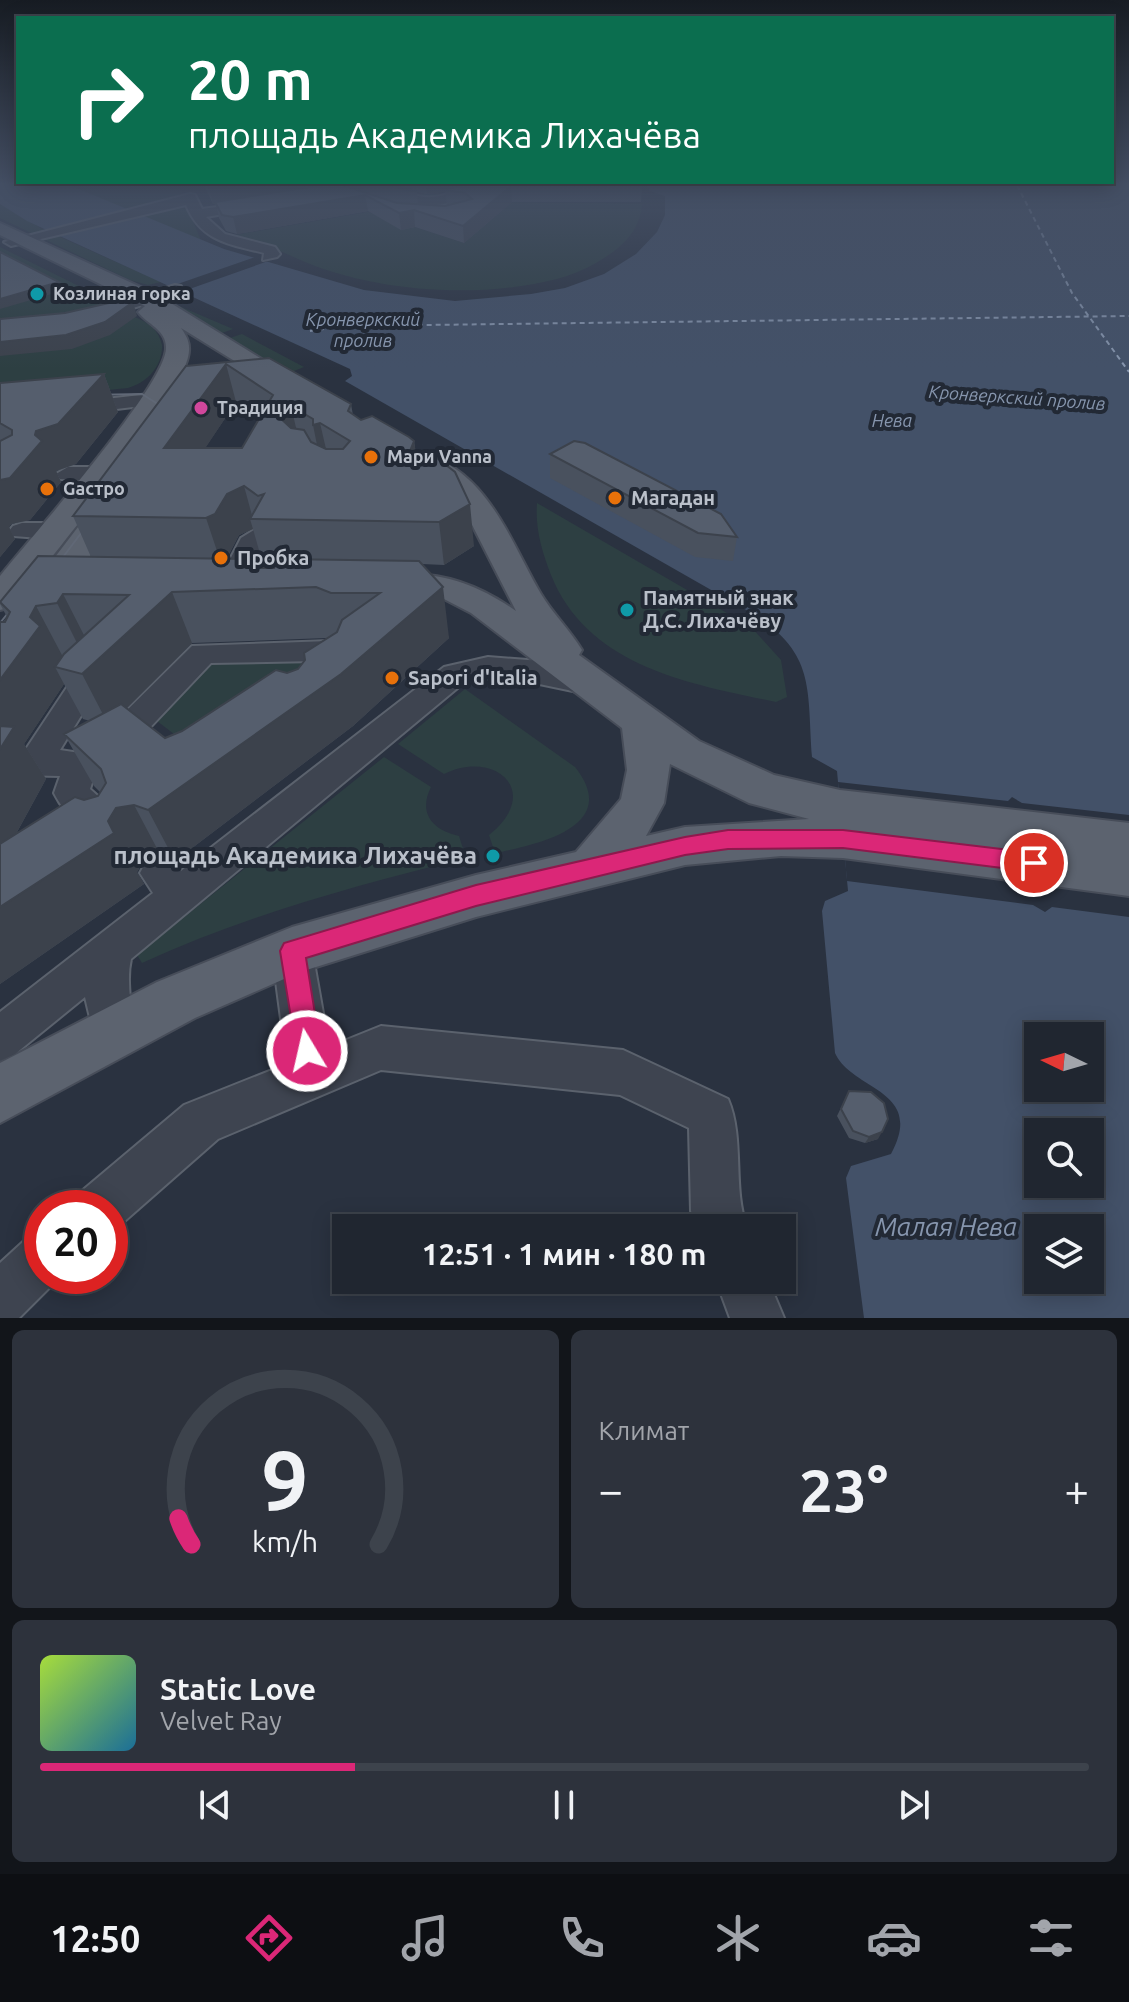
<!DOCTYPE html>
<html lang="ru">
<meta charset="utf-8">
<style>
body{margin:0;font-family:Ubuntu,sans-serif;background:#2d323c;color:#f1f3f6;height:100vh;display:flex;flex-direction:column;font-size:30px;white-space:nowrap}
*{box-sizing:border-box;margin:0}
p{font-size:26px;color:#a2a5ab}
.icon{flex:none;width:44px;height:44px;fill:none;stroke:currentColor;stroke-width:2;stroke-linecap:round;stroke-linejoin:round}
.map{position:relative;height:1318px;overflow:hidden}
.details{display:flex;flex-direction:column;gap:12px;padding:12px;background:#12151a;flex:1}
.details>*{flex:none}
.banner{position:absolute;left:16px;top:16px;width:1098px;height:168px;border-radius:0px;box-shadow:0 4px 20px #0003,0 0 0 2px #3d434c;background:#0b6e4f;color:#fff;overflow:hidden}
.needle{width:52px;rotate:275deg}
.buttons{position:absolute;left:1024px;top:1022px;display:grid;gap:16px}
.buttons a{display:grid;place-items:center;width:80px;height:80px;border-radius:0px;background:#202630;box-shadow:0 4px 20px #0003,0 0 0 2px #3d434c;font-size:40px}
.speed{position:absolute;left:24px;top:1190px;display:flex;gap:16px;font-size:40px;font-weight:700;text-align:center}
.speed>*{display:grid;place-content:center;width:104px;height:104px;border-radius:50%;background:#202630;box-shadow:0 4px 20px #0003,0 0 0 2px #3d434c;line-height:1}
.speed .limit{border:12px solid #d22;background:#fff;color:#111}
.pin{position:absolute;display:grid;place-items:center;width:68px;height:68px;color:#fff;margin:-34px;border:4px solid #fff;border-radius:50%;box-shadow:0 2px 8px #0007}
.me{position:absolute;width:88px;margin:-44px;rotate:351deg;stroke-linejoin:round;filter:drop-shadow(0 0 6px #0008)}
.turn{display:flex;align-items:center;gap:28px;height:168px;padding:0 40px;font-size:36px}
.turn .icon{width:104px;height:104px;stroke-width:2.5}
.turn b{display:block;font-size:56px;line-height:68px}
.big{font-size:60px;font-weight:700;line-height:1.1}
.details .card{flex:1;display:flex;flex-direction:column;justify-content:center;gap:12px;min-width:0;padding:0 28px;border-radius:12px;background:#2d323c}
.details .dial{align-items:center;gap:0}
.dial svg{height:208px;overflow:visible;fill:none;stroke:#3d434c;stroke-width:7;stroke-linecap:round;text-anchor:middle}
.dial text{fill:#f1f3f6;stroke:none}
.song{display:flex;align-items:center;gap:24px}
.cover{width:96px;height:96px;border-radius:12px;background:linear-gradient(135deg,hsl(80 70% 55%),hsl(200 70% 35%))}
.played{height:8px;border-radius:4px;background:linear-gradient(90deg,#db2777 30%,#3d434c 30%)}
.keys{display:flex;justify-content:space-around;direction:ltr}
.heat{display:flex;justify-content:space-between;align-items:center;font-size:44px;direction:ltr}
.details .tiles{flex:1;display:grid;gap:12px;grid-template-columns:1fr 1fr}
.card:last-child{grid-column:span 2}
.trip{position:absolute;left:332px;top:1214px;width:464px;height:80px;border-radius:0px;background:#202630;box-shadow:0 4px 20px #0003,0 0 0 2px #3d434c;font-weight:700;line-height:80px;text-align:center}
.menu{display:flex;height:128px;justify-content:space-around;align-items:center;background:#0d0f13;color:#a2a5ab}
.menu .icon{width:56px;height:56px}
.menu .selected{color:#db2777}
.menu b{font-size:36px;color:#f1f3f6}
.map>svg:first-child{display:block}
</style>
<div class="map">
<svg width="1129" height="1318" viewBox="0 0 1129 1318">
<rect width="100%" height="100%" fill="#2a3240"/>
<path fill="#2d3f42" d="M69,185h110l22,56z
M512,202l130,2c-2,29 -22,45 -46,59 -26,15 -53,20 -82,24 -68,9 -153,0 -216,-28 -23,-11 -43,-17 -69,-23l139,-24 96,31z
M0,204l42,25 119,53 -13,3 -18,-5 -130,-62z
M0,247l109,54 -6,3c20,12 53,12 59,41 1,21 -15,38 -34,43l-128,13z
M179,306l54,23 -11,4 8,5 12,-4 62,33 -15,6 -115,-65z
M537,503l214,124 30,33 6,37 -11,5c-86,-18 -188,-35 -225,-127 -9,-24 -16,-46 -14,-72z
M307,658l2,6 -113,87 -39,-30 1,-8 50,-52z
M465,689l110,78c48,60 -39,78 -80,86l-6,-18c55,-44 5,-86 -45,-61l-46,-30z
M384,757l47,30c-13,26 1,43 28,49l7,22c-112,28 -219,57 -324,105l-5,-8z"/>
<path fill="#435168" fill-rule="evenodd" d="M0,185h69l155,64 140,41 91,11 76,-7 34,-6 39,-14 32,-20 21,-22 8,-17v-19l-15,-5 -4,-6h483v1133h-265l-18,-140 5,-12 40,-12c35,-65 -39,-63 -56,-101l-13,-142 3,-10 23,-10 -10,-109 -1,-11 -25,-14c-5,-71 4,-105 -64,-146l-403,-230 7,-5 -2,-7 -323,-148 -27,-17zM1038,1036h52v52h-52zM1038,1132h52v52h-52zM1038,1228h52v52h-52z"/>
<path fill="#2a3240" d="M261,255l13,4 -93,33 -12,-5z
M838,782l170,19 4,-4 10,6 107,12v102l-77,-10 -7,5 -12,-7 -186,-24z"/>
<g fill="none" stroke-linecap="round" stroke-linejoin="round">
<path stroke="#8695ad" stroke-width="2" stroke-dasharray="5 4" stroke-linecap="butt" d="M1017,185l55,108 57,79
M310,331l37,-5 782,-10"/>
<defs>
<path id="minor" d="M357,185h28l-71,14 -7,-4z
M392,185h12l5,9c16,5 32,4 46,-3v-6h12l2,7c-18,17 -49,15 -71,8z
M190,194l5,1 7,14 62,-8v6l-58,10 19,17 50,13 5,7 -3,3 -14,3 1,-7c-36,-9 -63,-12 -78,-48l-175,41 -7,-4z
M175,285l6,1v8l-62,18 -9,-5z
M176,391l10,6 -3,4 -183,22v-12z
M68,467h31l12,7 -12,7 -39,-2 -4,-5z
M22,523h32l13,8 -13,8 -41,-3 -4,-5 4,-5z
M254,530l13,8 -21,45 -4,6h-20l-4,-6 23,-45z
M329,641l11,3 8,22 -4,7 -11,3 -11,-3 -5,-12 -106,2 -70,74 -6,21 -12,4 -12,-4 -5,-9 7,-25 79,-78z
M96,657l11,3 4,7 -51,83 33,5 5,9 -8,25 29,26 5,10 -5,10c-26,9 -54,-20 -65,-42l6,-17 -47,-1 -13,-6 1,-16 25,-4 59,-89z
M488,657l53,4 62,15 4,8 -4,8 -11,3 -86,-18 -40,4 -335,278c-7,30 7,63 -4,88l-15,7 -15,-7 -12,-50 -70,57 -15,7v-49l153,-119 -13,-20 6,-11c16,-6 24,-4 35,9l263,-204z
M292,932l14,6 6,13 17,96 52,-21 242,24 105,49c17,40 4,88 19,129h-50l-6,-17 -2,-83 -69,-33 -239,-25 -163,69 -99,87 -9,3v-21h-34l7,-18 101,-85 103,-41 -15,-113 6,-13z
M42,1233v43l18,1 -41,41h-19v-55l24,-22z
M716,1280h52l16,38h-54z"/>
<path id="major" d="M0,223l156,71 151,93 -4,5h-18l-104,-64c5,7 9,14 8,23 -2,44 -143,212 -177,256l-12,3v-34c31,-39 163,-187 166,-227 1,-19 -18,-24 -28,-37l7,-6 -145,-71z
M423,454c65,17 88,89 118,140 12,20 29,36 41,56l-3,5 120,86 75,34 66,15 289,33v73l-286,-38 -62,-2 -96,9 -209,52 -176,55 -105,46 -195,105v-60l157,-81 135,-55 184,-52 100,-23 45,-53 6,-29 -5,-42 -151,-115 -27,-14 -66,-4 -5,-8 5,-8c50,-13 97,3 138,32l-50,-98 -57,-50 4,-6zM670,764l79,39 60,16 -124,8 -39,9 18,-33z
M115,491l11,2 4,7 -117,164 -13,4v-39l104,-136z"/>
</defs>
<use href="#minor" stroke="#5b626d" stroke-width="4"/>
<use href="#major" stroke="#474d59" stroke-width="4"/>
<use href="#minor" fill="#3e4450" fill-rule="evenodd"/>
<use href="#major" fill="#5c636f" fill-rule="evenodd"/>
<path stroke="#606876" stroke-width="2" d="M90,395l52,-1 25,16 -2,9
M51,573l43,-57
M0,623l20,-25"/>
</g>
<path fill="#49515e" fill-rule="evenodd" d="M204,185h138l21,7 -1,-7h31l17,5 -4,-5h47l-3,4 12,-4 180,1 -1,16h-129l-48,41 -49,-16 -14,3 -33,-19 -131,23 -11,-3 -7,-13 -3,-14h-3zM445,191l2,15 -29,-1 -1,-13 10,2z
M269,358l82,46 2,11 8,5 53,21 2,13 58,92 -30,19 -22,-1 27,74 -96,88 -178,135 -14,-5 -16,3 -8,13 7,12 -144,100v-362h5l2,-5 -7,-13 91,-47 -18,-41 113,-150zM236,402l24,16 -18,30h-37zM253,529l9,32h17l-5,7h-21l-30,-9 5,-3 11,-21zM327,638l-29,31 -11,4 -105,58 -17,7 -39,-29 66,-66zM64,684l19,35 7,2 -26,13 30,52 6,6 -2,4 -14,4 -68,34 30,-55 -22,-35z
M104,374l14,38 -42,52 -20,7 5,11 -31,38 -19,4 -2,3 6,12 -15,18v-174z
M550,454l187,83 -4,24 -38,-4 -145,-79z
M849,1091l29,48 -13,4 -16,-5 -12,-22z"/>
<path fill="#3c424c" d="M235,185h107l-129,19 -4,-16z
M426,185h27l-4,6 -22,3z
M511,186l1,16 -48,41 -1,-17z
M365,195l3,16 -131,23 -4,-17z
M414,210l1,17 -14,3 -2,-17z
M59,282l3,9 -62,18v-10z
M133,302l4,14 -27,19 -38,14 -72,7v-14z
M226,364l10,38 -58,87 -14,-41z
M104,374l14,38 -42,52 -20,7 5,11 -31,38 -19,4 -2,3 6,12 -15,18v-77l35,-45 1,-4z
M291,406l9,39 -22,-29 3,-7z
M320,423l9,39 -8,3 -8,-40z
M414,441l6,40 -10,-30z
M244,486l9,33h-3l3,10 -14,6 -11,21 -8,4 -14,-42 21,-24z
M470,504l4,42 -30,19 -5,-43z
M443,587l6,51 -96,88 -178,135 -27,-51z
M172,592l20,51 -83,83 -27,-52z
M63,594l26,51 -6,10 -26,-52z
M36,606l27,51 -6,11 -2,-1 9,17 -40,60 22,35 -46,84v-183l30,-63z
M134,805l27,51 -16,3 -8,13 7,12 -144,100v-77l108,-86 8,-13z
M882,1132l-4,7 -13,4 4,-6z"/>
<path fill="#555e6d" stroke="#3c424c" stroke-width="2" fill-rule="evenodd" d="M207,185h28l-26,3z
M323,185h19l55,18 48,3 27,-7 -7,-6 -20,-3 17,-5h178l2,1h-131l-48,40 -49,-16 -15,3 -34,-18 -132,22 -11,-2 -7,-13z
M386,185h7l24,6h-6z
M0,252l59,30 -59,17z
M131,298l2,4 -28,20 -39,13 -66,7v-23l65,-6z
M269,358l82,46 -3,7 13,9 11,-4 37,21 5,4 -4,10 12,7 11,-3 22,17 15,32 -31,18 -189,-3 14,-25 -6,2 -14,-10 -17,8 -12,20 -9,4 -133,-2 113,-150zM226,364l47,31 -31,53h-78zM291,406l22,13v6l7,-2 30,18 -7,8h-17l-15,-7 -7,-12 -13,-2 -13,-12 3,-7z
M104,374l-46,50 -22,7 -1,4 7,6 -32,37 -10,2v-39l12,-6v-5l-12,-7v-40z
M574,441l11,2 136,71 16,23 -39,-4 -148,-79z
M38,556l208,3 7,9h21l6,-9 139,2 24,26 -102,87 -193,136 -14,-5 -18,3 -8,13 6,12 -114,74v-63l75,-47 9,3 14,-4 8,-13 -5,-14 -37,-35 57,-30 44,34 17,-7 94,-61 11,3 11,-4 7,-9 -1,-7 33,-21 5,-12 38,-27h-49l-15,-6 -144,5 -90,82 -27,-7 9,-13 65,-59 -66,-1 -6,9 -21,3 -6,11 10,9 -40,54v-58h5l5,-10 -10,-10z
M0,726l14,1 -14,22z
M849,1091l22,1 13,11 4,16 -6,13 -13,5 -16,-6 -12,-22z"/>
<linearGradient id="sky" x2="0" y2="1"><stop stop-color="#171c23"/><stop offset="0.5" stop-color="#444f64"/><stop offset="1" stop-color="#444f64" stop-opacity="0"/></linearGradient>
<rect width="1129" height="369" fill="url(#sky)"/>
<path fill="#db2777" stroke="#8e194d" stroke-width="2" d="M728,830h115l191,23 8,3 3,7 -3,7 -8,2 -191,-24 -115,1 -43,6 -209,51 -170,52 15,93 -4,9 -10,4 -9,-4 -18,-109 4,-8 192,-58 209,-48z"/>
<g fill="#0f9aa8" stroke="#222935" stroke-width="3">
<circle cx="37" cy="294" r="8"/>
<circle cx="627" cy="610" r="8"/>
<circle cx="493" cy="856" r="8"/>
</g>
<circle fill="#d1479c" stroke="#222935" stroke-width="3" cx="201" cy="408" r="8"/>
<g fill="#e8710a" stroke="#222935" stroke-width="3">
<circle cx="371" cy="457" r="8"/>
<circle cx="47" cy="489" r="8"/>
<circle cx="615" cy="498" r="8"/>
<circle cx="221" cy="558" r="8"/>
<circle cx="392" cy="678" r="8"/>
</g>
<g text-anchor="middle" stroke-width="8" stroke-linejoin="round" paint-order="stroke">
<g font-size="18" font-weight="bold" fill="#bac0ca" stroke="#222935" text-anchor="start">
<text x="53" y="300">Козлиная горка</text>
<text x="217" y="414">Традиция</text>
<text x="387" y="463">Мари Vаnnа</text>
<text x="63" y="495">Gастро</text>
</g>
<g font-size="18" font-style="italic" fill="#8695ad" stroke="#222935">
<text x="363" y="326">Кронверкский<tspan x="363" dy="21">пролив</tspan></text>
<text transform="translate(1017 398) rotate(4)" y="6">Кронверкский пролив</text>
<text x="892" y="427">Нева</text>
</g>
<g font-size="20" font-weight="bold" fill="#bac0ca" stroke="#222935" text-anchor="start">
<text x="631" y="505">Магадан</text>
<text x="237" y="565">Пробка</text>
<text x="643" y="605">Памятный знак<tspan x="643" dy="23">Д.С. Лихачёву</tspan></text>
<text x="408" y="685">Sapori d'Italia</text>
</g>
<g font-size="24" font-weight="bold" fill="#bac0ca" stroke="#222935" text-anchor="end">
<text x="477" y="864">площадь Академика Лихачёва</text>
</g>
<g font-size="26" font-style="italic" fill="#8695ad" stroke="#222935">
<text x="946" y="1236">Малая Нева</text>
</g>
</g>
</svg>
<div class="buttons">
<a><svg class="needle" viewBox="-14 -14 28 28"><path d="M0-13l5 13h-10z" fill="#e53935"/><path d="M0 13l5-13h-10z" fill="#a2a5ab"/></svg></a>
<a><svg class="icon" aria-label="search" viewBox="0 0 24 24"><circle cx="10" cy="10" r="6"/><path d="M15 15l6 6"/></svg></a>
<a><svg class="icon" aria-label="layers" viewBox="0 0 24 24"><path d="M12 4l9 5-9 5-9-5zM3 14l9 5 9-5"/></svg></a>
</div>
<div class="speed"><div class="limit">20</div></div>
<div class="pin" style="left:1034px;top:863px;background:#d93025"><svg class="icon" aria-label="arrive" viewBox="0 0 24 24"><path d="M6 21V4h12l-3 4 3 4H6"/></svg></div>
<svg class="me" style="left:307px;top:1051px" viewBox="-20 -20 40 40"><circle r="17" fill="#db2777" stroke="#fff" stroke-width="3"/><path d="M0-11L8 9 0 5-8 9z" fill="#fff"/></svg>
<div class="trip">12:51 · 1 мин · 180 m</div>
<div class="banner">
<div class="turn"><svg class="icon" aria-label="right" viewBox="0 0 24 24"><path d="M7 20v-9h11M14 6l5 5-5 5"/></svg><div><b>20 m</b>площадь Академика Лихачёва</div></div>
</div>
</div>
<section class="details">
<div class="tiles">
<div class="card dial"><svg viewBox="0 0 100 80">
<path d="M14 69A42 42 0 1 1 86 69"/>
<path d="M14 69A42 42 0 0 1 9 59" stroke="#db2777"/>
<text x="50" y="56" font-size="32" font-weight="700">9</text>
<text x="50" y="72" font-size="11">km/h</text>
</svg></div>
<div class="card"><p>Климат</p>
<div class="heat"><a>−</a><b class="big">23°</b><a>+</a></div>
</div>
<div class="card">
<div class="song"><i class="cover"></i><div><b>Static Love</b><p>Velvet Ray</p></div></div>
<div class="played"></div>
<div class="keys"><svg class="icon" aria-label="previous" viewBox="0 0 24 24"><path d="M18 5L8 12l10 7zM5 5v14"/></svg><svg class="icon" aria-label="pause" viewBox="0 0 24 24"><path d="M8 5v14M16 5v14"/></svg><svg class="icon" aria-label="next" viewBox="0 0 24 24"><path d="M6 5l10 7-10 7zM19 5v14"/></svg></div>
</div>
</div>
</section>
<nav class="menu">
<b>12:50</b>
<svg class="icon selected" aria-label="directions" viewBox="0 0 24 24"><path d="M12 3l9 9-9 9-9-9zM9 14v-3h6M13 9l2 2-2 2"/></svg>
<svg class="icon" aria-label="music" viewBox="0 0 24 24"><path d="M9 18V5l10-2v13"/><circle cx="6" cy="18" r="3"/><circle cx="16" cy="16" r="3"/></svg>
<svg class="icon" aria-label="phone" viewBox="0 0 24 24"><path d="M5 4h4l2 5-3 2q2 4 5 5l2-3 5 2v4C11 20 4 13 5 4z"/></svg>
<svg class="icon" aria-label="climate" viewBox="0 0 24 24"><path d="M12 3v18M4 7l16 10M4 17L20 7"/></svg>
<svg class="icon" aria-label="car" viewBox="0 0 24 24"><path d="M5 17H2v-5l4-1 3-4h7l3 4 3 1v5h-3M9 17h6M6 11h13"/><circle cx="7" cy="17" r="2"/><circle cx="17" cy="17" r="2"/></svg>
<svg class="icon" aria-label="filters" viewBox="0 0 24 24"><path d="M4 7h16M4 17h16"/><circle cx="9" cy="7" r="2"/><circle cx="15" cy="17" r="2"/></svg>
</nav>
